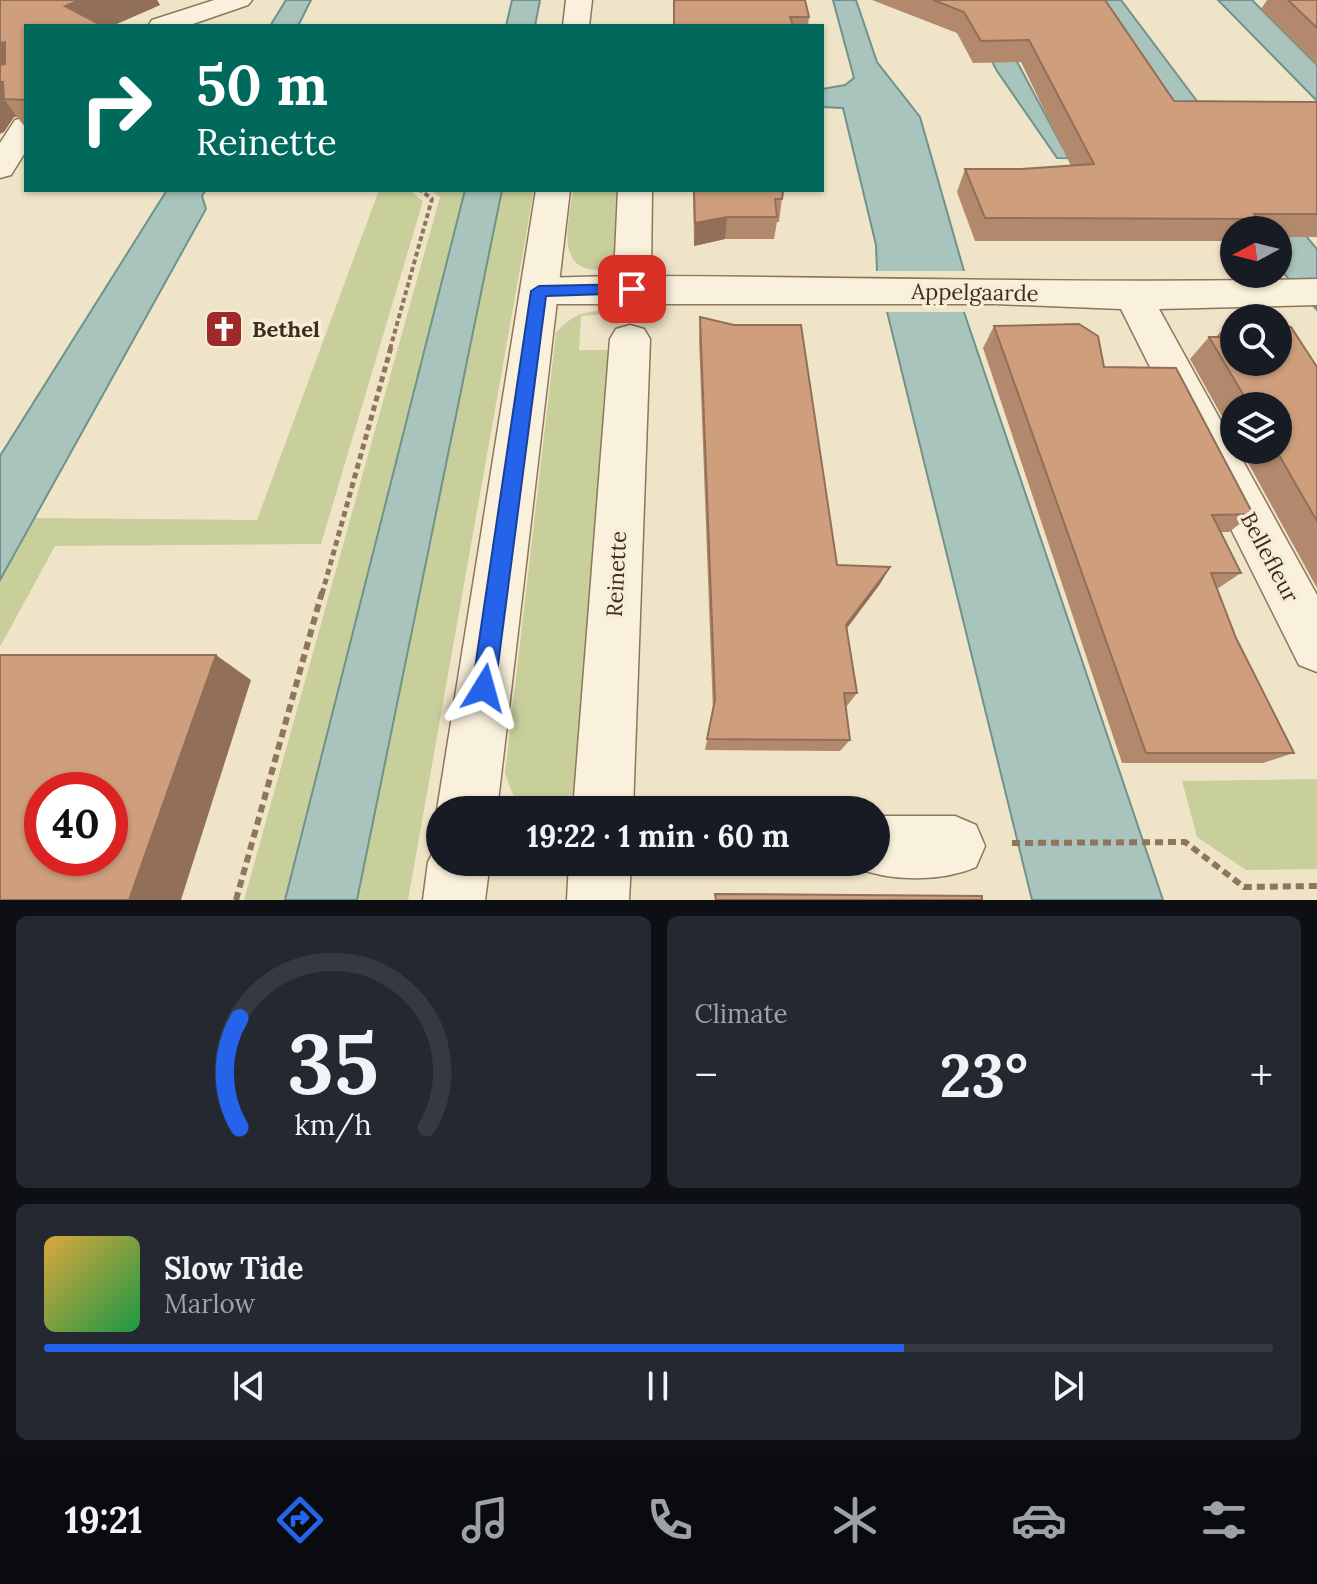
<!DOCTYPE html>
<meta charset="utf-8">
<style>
body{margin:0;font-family:Lora,serif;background:#242831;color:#f1f3f6;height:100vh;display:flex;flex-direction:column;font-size:30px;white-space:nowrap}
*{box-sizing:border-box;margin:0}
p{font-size:26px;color:#9ea1a6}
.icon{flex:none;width:44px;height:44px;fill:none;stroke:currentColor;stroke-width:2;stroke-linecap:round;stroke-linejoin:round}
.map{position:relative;height:900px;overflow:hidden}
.details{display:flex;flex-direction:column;gap:16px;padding:16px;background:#0d0f14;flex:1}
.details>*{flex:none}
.guide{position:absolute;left:24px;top:24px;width:800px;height:168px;border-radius:0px;box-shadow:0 2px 6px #0004;background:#00695c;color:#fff;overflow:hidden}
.needle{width:52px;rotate:263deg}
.controls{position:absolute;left:1220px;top:216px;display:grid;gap:16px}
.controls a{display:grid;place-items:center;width:72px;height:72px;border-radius:50%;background:#171b24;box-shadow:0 2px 6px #0004;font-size:40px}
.speed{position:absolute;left:24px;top:772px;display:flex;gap:16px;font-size:40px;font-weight:700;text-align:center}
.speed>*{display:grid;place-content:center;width:104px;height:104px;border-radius:50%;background:#171b24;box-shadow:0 2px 6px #0004;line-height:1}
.speed .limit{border:12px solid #d22;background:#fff;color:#111}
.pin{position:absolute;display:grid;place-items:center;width:68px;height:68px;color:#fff;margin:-34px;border-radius:16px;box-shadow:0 4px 12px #0006}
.me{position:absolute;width:88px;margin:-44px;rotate:8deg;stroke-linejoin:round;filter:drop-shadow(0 0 6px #0008)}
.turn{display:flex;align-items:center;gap:28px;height:168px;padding:0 40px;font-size:36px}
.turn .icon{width:104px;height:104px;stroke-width:2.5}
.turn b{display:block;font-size:56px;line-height:68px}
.big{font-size:60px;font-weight:700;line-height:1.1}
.details .card{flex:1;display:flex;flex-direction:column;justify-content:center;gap:12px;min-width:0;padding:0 28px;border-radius:12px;background:#242831}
.details .dial{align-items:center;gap:0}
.dial svg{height:208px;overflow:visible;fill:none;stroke:#363941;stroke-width:7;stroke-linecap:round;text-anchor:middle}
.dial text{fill:#f1f3f6;stroke:none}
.song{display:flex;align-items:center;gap:24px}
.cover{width:96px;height:96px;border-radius:12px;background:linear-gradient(135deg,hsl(40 70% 55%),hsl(140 70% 35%))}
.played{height:8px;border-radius:4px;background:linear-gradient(90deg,#2563eb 70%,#363941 70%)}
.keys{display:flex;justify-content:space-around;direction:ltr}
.heat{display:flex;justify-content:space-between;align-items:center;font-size:44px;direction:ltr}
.details .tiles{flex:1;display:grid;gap:16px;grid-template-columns:1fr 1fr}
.card:last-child{grid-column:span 2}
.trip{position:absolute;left:426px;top:796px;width:464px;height:80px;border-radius:40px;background:#171b24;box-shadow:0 2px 6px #0004;font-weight:700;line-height:80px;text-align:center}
.tabs{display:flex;height:128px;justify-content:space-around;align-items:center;background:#090b0e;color:#9ea1a6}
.tabs .icon{width:56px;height:56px}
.tabs .active{color:#2563eb}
.tabs b{font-size:36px;color:#f1f3f6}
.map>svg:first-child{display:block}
</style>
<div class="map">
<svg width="1317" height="900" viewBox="0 0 1317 900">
<rect width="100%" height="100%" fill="#f0e4c8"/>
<path fill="#c9cf9b" d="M379,190h30l14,11 -102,343 -266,2 -55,101v-67l35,-62 222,2z
M430,190h35l-180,710h-41l196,-703z
M502,190h32l-126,710h-51z
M573,190h45l-4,74 -6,5c-56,8 -39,-46 -35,-79z
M607,311v3l-26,2 -2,34h29l-24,428c-13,25 -46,50 -69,19 -5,-6 -7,-17 -10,-24l51,-440c14,-17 28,-23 51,-22z
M1317,779v90l-71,1 -49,-33 -15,-56z"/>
<path fill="#a9c4bc" stroke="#6f938a" stroke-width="2" d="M286,0h25l-13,26h-28z
M512,0h28l-5,26h-29z
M833,0h23l21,62 43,55 44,154v41l199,588h-131l-155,-629 -1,-26 -33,-137 -21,-1v-18l23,-4 9,-7z
M984,0l78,146 32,-146h27l115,153 81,96v61l-39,-43v-37l-81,-71 -140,-1 -60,-87 -20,-38z
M1218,0h34l65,65v36z
M167,190h39l-4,6 4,13 -206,371v-124z
M465,190h37l-145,710h-72z"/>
<path fill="#f0e4c8" d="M873,271h95v41h-85z"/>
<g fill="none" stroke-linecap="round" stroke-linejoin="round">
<defs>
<path id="minor" d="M214,0h38l-4,5 -61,21h-39l4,-6z
M26,117v34l-15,24 -11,3v-35l15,-23z
M618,190h34l-1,86c222,1 444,8 666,3v26l-158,4 158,286v77l-18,-7 -178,-356 -125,-5h-457l-13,-4 -6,-9 6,-9 13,-4 75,-2z
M630,325l14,4 6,10 -17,471h-60l37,-471 6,-10z
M876,816h79l21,9 9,21 -9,21c-35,15 -86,15 -121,0l-3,-5h24z
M569,862h62l-2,38h-62z"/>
<path id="tertiary" d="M566,0h26l-3,26h-26z
M536,190h34l-73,620h-57v6l-3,-6z
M440,839v23h50l-5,38h-62l5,-38z"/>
</defs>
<use href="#minor" stroke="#8d765c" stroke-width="3"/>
<use href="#tertiary" stroke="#8d765c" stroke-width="3"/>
<path stroke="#8d765c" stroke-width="4" stroke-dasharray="5 3" stroke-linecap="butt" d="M390,349l42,-150 -12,-9"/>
<path stroke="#8d765c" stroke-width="5" stroke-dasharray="6 4" stroke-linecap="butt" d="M322,594l69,-247"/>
<path stroke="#8d765c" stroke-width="6" stroke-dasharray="8 5" stroke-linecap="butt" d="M1012,843l173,-1 59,45 73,-1
M236,900l86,-308"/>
<use href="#minor" fill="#faf1dc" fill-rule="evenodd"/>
<use href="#tertiary" fill="#faf1dc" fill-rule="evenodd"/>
</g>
<path fill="#b2896c" d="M0,0h157l3,5 -48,21h-86v102l-9,-11h-3l-10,15z
M673,0h132l4,17 -1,9h-135z
M872,0h233l69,101 143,1v135h-39v-7h-44v11h-259l-18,-49 8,-23h56l50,-3 -50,-104 -48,1 -16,-30z
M1267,0h50v65l-56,-56z
M693,190h90l-4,32h-2l-3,17h-49l-31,7z
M700,317l137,248 53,2 -10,17 -33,44 10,65 -10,13h-2l5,34 -10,11 -135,-1 8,-38 -14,-373z
M994,326l110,41 149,147 -24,18h-8l20,41 -24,16 19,49 58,115 -31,10h-141l-139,-415z
M1224,328l93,39v221l-76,-138h37v-44h-44v32l-44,-79 19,-22h7z"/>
<path fill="#916f58" d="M80,0h77l3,5 -48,21h-35l-12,-20z
M5,42l21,30 -26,10v-39z
M0,82h3l1,17 13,18h-3l-10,15 -4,2z
M727,217l-2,22 -31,7 1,-23z
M890,567l-10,17 -42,56 8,-15z
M216,655l35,25 -70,220h-52z"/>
<path fill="#cf9f7d" stroke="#916f58" stroke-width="2" fill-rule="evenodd" d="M0,0h80l-15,6 38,20h-77v74l-22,-1 -1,-17h-3v-17l5,-1v-22l-5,1z
M674,0h131l4,17h-19l3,9h-119z
M933,0h172l69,101 143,1v112h-63l3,5 -272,-1 -20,-49h56l73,-5 -65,-124 -48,1 -17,-29z
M1288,0h29v28z
M694,190h89v2l-1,7h-7l2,18h-50l-32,6z
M700,317l34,8h67l36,240 53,2 -44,58 11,68h-13l6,47 -143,-1 8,-39z
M1079,324l19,12 6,31 72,1 77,146 -41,1 29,58h-30l25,65 58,115h-148l-152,-427z
M1278,327h13l26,40v154l-41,-71h2v-44h-28l-41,-69h22l-7,-9h10v34h44z
M0,655h216l-87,245h-129zM42,790h68v68h-68z
M715,894l267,2v4h-266z"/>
<path fill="#2563eb" stroke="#184099" stroke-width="2" d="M632,284l6,2v7l-92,3 -51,392 -4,8 -7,3 -8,-3 -4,-8 59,-397 8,-5z"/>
<defs>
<symbol id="church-square" viewBox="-11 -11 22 22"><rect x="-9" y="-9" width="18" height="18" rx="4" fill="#9e2a2b" stroke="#f7eed8"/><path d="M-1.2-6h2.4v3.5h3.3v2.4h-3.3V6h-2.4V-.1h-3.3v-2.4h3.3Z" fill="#fff"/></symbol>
</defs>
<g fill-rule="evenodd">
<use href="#church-square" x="202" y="307" width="44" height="44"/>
</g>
<g text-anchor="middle" stroke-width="7" stroke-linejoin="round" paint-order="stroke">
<g font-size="22" fill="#3d2e20" stroke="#f7eed8">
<text transform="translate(975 292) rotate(1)" y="8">Appelgaarde</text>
<text transform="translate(1270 557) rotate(62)" y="8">Bellefleur</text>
<text transform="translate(616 574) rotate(-87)" y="8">Reinette</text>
</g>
<g font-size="22" font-weight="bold" fill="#3d2e20" stroke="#f7eed8" text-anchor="start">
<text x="252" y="337">Bethel</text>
</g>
</g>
</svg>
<div class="controls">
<a><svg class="needle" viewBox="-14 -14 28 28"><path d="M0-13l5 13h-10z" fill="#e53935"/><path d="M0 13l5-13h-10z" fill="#9ea1a6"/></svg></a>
<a><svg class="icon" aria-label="search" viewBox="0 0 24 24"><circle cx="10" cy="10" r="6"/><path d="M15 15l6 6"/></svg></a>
<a><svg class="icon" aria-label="layers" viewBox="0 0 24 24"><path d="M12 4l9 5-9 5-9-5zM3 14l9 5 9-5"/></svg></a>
</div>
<div class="speed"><div class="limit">40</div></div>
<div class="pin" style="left:632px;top:289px;background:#d93025"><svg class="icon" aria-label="arrive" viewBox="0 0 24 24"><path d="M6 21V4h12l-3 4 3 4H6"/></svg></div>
<svg class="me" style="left:484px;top:688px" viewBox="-20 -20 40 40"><path d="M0-17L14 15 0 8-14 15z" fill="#2563eb" stroke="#fff" stroke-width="4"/></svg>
<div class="trip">19:22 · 1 min · 60 m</div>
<div class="guide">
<div class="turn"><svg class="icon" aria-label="right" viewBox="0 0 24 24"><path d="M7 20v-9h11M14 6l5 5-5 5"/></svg><div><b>50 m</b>Reinette</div></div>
</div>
</div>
<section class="details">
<div class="tiles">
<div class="card dial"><svg viewBox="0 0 100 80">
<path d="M14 69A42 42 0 1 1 86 69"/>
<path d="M14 69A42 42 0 0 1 14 27" stroke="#2563eb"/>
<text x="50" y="56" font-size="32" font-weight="700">35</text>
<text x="50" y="72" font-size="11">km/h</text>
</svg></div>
<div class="card"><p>Climate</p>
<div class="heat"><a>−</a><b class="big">23°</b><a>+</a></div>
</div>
<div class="card">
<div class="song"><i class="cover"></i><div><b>Slow Tide</b><p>Marlow</p></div></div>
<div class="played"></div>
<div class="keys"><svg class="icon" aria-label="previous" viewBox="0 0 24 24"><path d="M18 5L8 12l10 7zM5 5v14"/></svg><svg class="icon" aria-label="pause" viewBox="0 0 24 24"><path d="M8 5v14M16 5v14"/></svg><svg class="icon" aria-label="next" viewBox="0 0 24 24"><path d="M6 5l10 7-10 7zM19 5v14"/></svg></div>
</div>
</div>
</section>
<nav class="tabs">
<b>19:21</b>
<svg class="icon active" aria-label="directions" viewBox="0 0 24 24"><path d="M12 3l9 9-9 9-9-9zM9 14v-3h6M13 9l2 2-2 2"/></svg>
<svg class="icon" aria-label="music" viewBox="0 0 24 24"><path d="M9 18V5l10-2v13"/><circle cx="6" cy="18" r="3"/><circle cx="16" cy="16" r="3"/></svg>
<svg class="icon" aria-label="phone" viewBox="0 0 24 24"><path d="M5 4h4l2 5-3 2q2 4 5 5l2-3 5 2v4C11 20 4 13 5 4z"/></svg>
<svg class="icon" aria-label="climate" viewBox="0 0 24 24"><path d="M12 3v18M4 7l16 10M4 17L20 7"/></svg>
<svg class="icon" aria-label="car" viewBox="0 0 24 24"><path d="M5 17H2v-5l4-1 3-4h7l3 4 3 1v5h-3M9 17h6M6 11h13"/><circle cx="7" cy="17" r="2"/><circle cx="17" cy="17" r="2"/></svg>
<svg class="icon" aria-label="filters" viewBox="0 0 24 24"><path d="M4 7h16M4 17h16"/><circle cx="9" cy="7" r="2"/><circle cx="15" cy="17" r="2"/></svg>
</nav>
